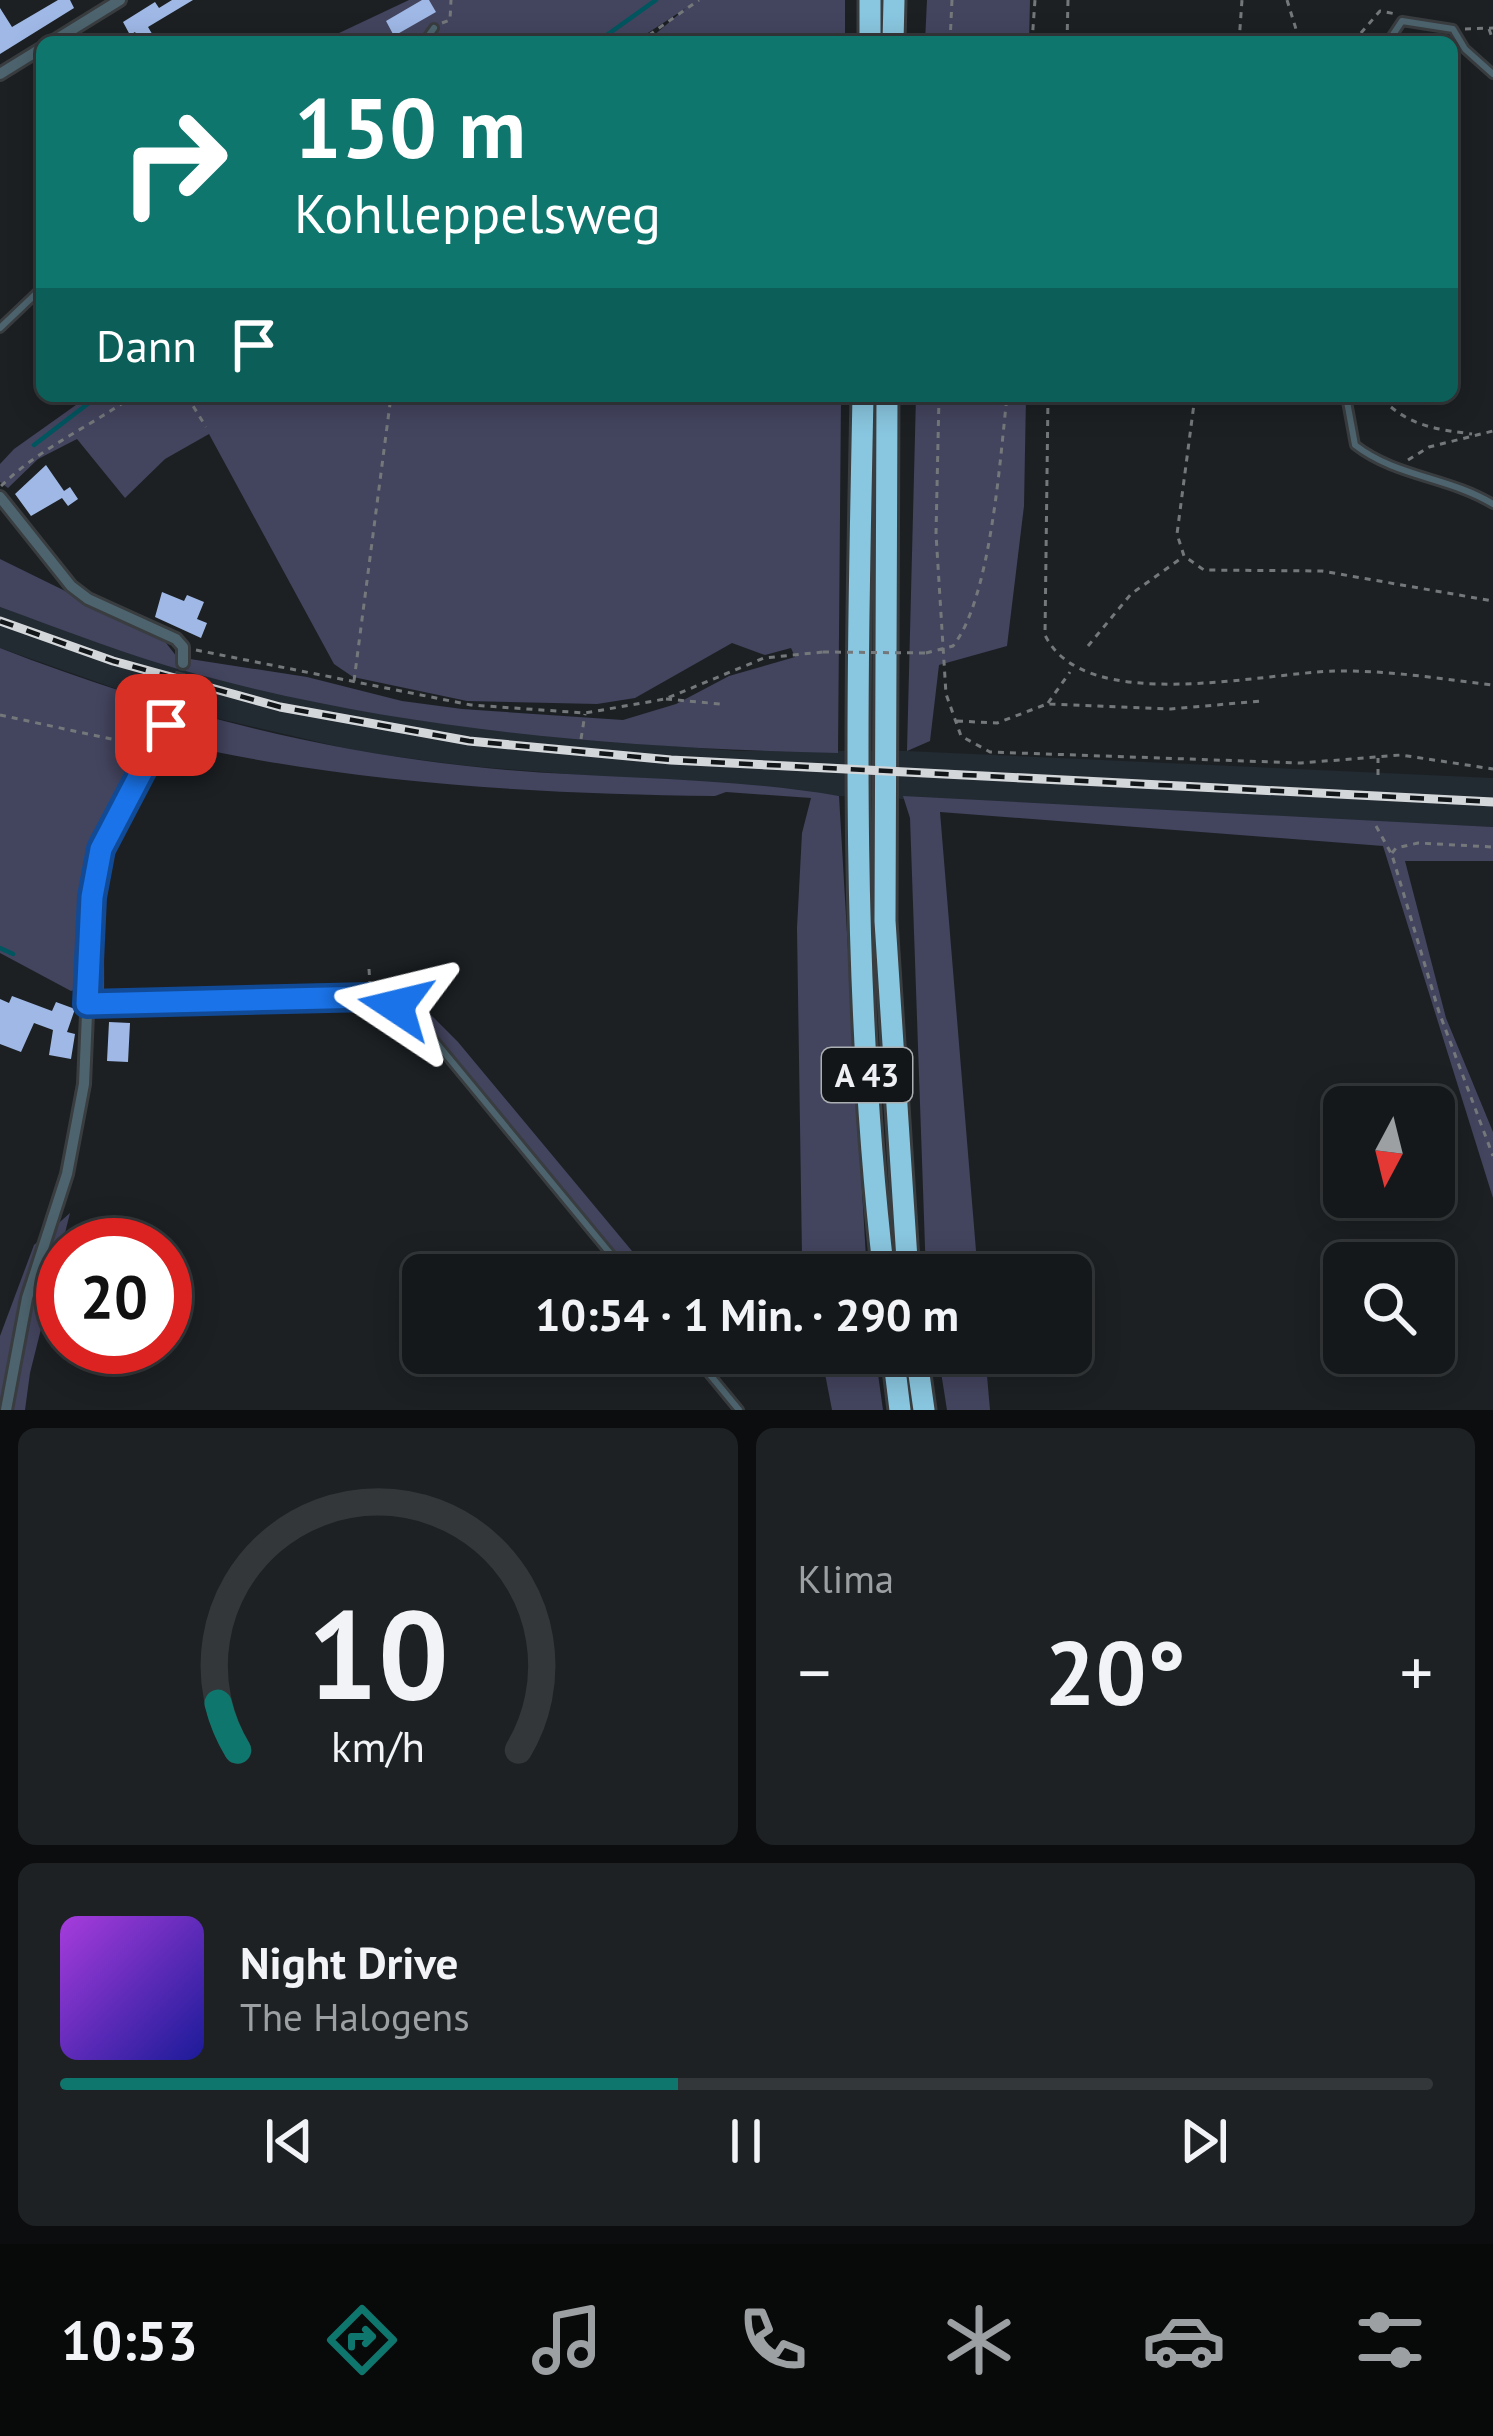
<!DOCTYPE html>
<html lang="de">
<meta charset="utf-8">
<style>
body{margin:0;font-family:"PT Sans",sans-serif;background:#1e2123;color:#f1f3f6;height:100vh;display:flex;flex-direction:column;font-size:45px;white-space:nowrap}
*{box-sizing:border-box;margin:0}
p{font-size:39px;color:#9da0a2}
.icon{flex:none;width:66px;height:66px;fill:none;stroke:currentColor;stroke-width:2;stroke-linecap:round;stroke-linejoin:round}
.map{position:relative;height:1410px;overflow:hidden}
.panel{display:flex;flex-direction:column;gap:18px;padding:18px;background:#0c0d0e;flex:1}
.panel>*{flex:none}
.top-card{position:absolute;left:36px;top:36px;width:1422px;height:366px;border-radius:18px;box-shadow:0 6px 30px #0003,0 0 0 3px #343739;background:#0f766e;color:#fff;overflow:hidden}
.needle{width:78px;rotate:187deg}
.buttons{position:absolute;left:1323px;top:1086px;display:grid;gap:24px}
.buttons a{display:grid;place-items:center;width:132px;height:132px;border-radius:18px;background:#15181a;box-shadow:0 6px 30px #0003,0 0 0 3px #343739;font-size:60px}
.speed{position:absolute;left:36px;top:1218px;display:flex;gap:24px;font-size:60px;font-weight:700;text-align:center}
.speed>*{display:grid;place-content:center;width:156px;height:156px;border-radius:50%;background:#15181a;box-shadow:0 6px 30px #0003,0 0 0 3px #343739;line-height:1}
.speed .limit{border:18px solid #d22;background:#fff;color:#111}
.pin{position:absolute;display:grid;place-items:center;width:102px;height:102px;color:#fff;margin:-51px;border-radius:24px;box-shadow:0 6px 18px #0006}
.me{position:absolute;width:132px;margin:-66px;rotate:280deg;stroke-linejoin:round;filter:drop-shadow(0 0 9px #0008)}
.turn{display:flex;align-items:center;gap:42px;height:252px;padding:0 60px;font-size:54px}
.turn .icon{width:156px;height:156px;stroke-width:2.5}
.turn b{display:block;font-size:84px;line-height:102px}
.then{display:flex;align-items:center;height:114px;padding:0 60px;background:#0003;gap:24px;font-size:45px}
.big{font-size:90px;font-weight:800;line-height:1.1}
.panel .widget{flex:1;display:flex;flex-direction:column;justify-content:center;gap:18px;min-width:0;padding:0 42px;border-radius:18px;background:#1e2123}
.panel .dial{align-items:center;gap:0}
.dial svg{height:312px;overflow:visible;fill:none;stroke:#343739;stroke-width:7;stroke-linecap:round;text-anchor:middle}
.dial text{fill:#f1f3f6;stroke:none}
.song{display:flex;align-items:center;gap:36px}
.cover{width:144px;height:144px;border-radius:18px;background:linear-gradient(135deg,hsl(280 70% 55%),hsl(240 70% 35%))}
.played{height:12px;border-radius:6px;background:linear-gradient(90deg,#0f766e 45%,#343739 45%)}
.keys{display:flex;justify-content:space-around;direction:ltr}
.heat{display:flex;justify-content:space-between;align-items:center;font-size:66px;direction:ltr}
.panel .tiles{flex:1;display:grid;gap:18px;grid-template-columns:1fr 1fr}
.widget:last-child{grid-column:span 2}
.trip{position:absolute;left:402px;top:1254px;width:690px;height:120px;border-radius:18px;background:#15181a;box-shadow:0 6px 30px #0003,0 0 0 3px #343739;font-weight:800;line-height:120px;text-align:center}
.tab-bar{display:flex;height:192px;justify-content:space-around;align-items:center;background:#080a0a;color:#9da0a2}
.tab-bar .icon{width:84px;height:84px}
.tab-bar .active{color:#0f766e}
.tab-bar b{font-size:54px;color:#f1f3f6}
.map>svg:first-child{display:block}
</style>
<div class="map">
<svg width="1493" height="1410" viewBox="0 0 1493 1410">
<rect width="100%" height="100%" fill="#1c2023"/>
<path fill="#222a32" d="M0,607l203,69 376,63 161,12h167l586,27v49l-654,-31 -371,-30 -107,-14 -193,-45 -168,-59z"/>
<path fill="#43445e" d="M409,0h436v42h-199l40,-34 -52,34h-314z
M927,0h103l-1,42h-104z
M82,396h759l-3,357c-214,-5 -431,-22 -638,-78 -68,-18 -134,-44 -200,-68v-48l163,80 14,18 130,20 95,24 60,8 161,11 53,-16 53,-28 66,-19 -4,-9 -26,7 -33,-12 -97,55 -38,6 -130,-3 -114,-24 -19,-13 -125,-230 -44,25 -40,39 -48,-59 -39,20 -30,29 -8,-6v-18l14,-15 69,-49z
M916,396h110l-2,110 -17,140 -68,19 -9,76 -23,10z
M0,648c149,58 307,101 467,118 123,14 250,9 372,30l28,479h-61l-4,-19 -5,-328 5,-95 9,-35 -85,-6 -11,4c-177,-2 -368,-13 -540,-53 -20,36 -45,69 -59,108 -16,43 -11,95 -12,141l261,-9 55,21 38,38 194,233h-19l-194,-237 -41,-35 -33,-11 -265,7 -5,-4c-4,-18 -1,-38 0,-57 4,-91 39,-132 75,-211l-17,18 -34,-7 -1,5 20,5 7,9 -24,36 -28,66 -16,130 -6,2 -71,-38z
M903,796l590,31v34h-88l41,157 47,114v66l-110,-352 -443,-34 38,463h-52l-16,-457z
M70,1213l-40,160 -5,37h-25v-74l34,-91z
M821,1353h54l8,57h-51z
M938,1353h47l5,57h-43z"/>
<g fill="none" stroke-linecap="round" stroke-linejoin="round">
<path stroke="#00565f" stroke-width="4.5" d="M597,42l59,-42
M34,445l64,-49
M0,948l13,6"/>
</g>
<path fill="#9fb8e6" d="M58,0h12l4,8 -74,46v-46l12,19z
M172,0h21l-45,27 9,15h-16l-6,-10 -5,3 -7,-13 32,-20 4,6z
M422,0h7l7,12 -42,24 -8,-15z
M46,465l18,26 6,-4 8,12 -10,7 -6,-8 -31,18 -16,-22z
M162,592l22,9 3,-6 17,7 -7,17 10,4 -6,15 -46,-21z
M12,996l40,15 4,-9 19,7 -8,23 8,2 -4,25 -22,-4 4,-25 -19,-7 -13,29 -21,-8v-45l9,4z
M109,1022l21,1 -2,39 -21,-1z"/>
<g fill="none" stroke-linecap="round" stroke-linejoin="round">
<path stroke="#3c3f42" stroke-width="10" stroke-dasharray="10 5" stroke-linecap="butt" d="M166,725l17,-62"/>
<defs>
<path id="service" d="M424,42l10,-14
M1388,42l14,-21 51,8 12,20 28,25
M0,328l42,-40
M1346,396l9,49c41,32 94,32 138,59
M87,1003l283,-6 26,10 24,16 208,252
M692,1353l47,57"/>
<path id="minor" d="M52,42l68,-42
M0,74l42,-26
M0,497l71,89 17,13 88,40 7,8v16
M6,1410l21,-112 40,-124 17,-90 8,-187 9,-48 65,-124"/>
<path id="motorway" d="M870,42v-42
M893,42l1,-42
M863,396c-6,293 -13,588 21,879
M887,396l-2,525 23,354
M893,1353l7,57
M916,1353l8,57"/>
</defs>
<use href="#service" stroke="#393d40" stroke-width="12"/>
<use href="#minor" stroke="#393d40" stroke-width="16"/>
<use href="#motorway" stroke="#393d40" stroke-width="27"/>
<path stroke="#74787b" stroke-width="3" stroke-dasharray="6 6" stroke-linecap="butt" d="M1287,0l13,42
M442,23l8,-3 1,-20
M1465,29l28,-1
M1489,29l4,11
M639,42l60,-42
M950,42l2,-42
M1032,42l3,-42
M1067,42l1,-42
M1239,42l3,-42
M1353,42l27,-31 16,3
M187,396l19,31
M939,396l-3,138 10,160 15,42 29,16 311,11 100,-8 92,14
M1048,396l-3,239c39,81 216,38 290,36 53,-1 106,8 158,14
M1195,396l-18,138 7,22 20,14 118,1 171,30
M1391,407c24,20 50,23 81,27
M1408,460l21,-13 64,-16
M1,486c39,-38 88,-59 132,-90
M1088,646l43,-52 52,-37
M196,650l275,55 114,8 80,-14 99,-41 59,-6
M926,653l27,-7c38,-48 47,-187 54,-250
M354,681l37,-285
M666,699l54,5
M1048,703l22,-31
M0,715l139,30
M957,721l40,2 50,-19 124,5 90,-8
M581,739l4,-25
M1378,775v-17
M1376,826l16,29 47,157 54,144
M1392,853l4,-5 22,-5 75,4
M369,969l1,16"/>
<use href="#service" stroke="#4d646e" stroke-width="6"/>
<use href="#minor" stroke="#4d646e" stroke-width="10"/>
<use href="#motorway" stroke="#89c6df" stroke-width="21"/>
<defs>
<path id="rail" d="M0,621l113,40 167,46 189,34 202,19 822,42"/>
</defs>
<use href="#rail" stroke="#d4d7da" stroke-width="9"/>
<use href="#rail" stroke="#131619" stroke-width="4.5" stroke-dasharray="14" stroke-linecap="butt"/>
<path stroke="#74787b" stroke-width="3" stroke-dasharray="6 6" stroke-linecap="butt" d="M823,652l103,1"/>
</g>
<g fill="none" stroke-linecap="round" stroke-linejoin="round">
<defs>
<path id="route" d="M166,725l-65,124 -9,48 -5,107 283,-7 26,9"/>
</defs>
<use href="#route" stroke="#114b97" stroke-width="30"/>
<use href="#route" stroke="#1a73e8" stroke-width="21"/>
</g>
<g text-anchor="middle" stroke-width="12" stroke-linejoin="round" paint-order="stroke">
<rect fill="#131619" stroke="#acafb2" stroke-width="3" x="822" y="1048" width="90" height="54" rx="9"/>
<g font-size="33" font-weight="bold" fill="#eef0f3">
<text x="867" y="1087">A 43</text>
</g>
</g>
</svg>
<div class="buttons">
<a><svg class="needle" viewBox="-14 -14 28 28"><path d="M0-13l5 13h-10z" fill="#e53935"/><path d="M0 13l5-13h-10z" fill="#9da0a2"/></svg></a>
<a><svg class="icon" aria-label="search" viewBox="0 0 24 24"><circle cx="10" cy="10" r="6"/><path d="M15 15l6 6"/></svg></a>
</div>
<div class="speed"><div class="limit">20</div></div>
<div class="pin" style="left:166px;top:725px;background:#d93025"><svg class="icon" aria-label="arrive" viewBox="0 0 24 24"><path d="M6 21V4h12l-3 4 3 4H6"/></svg></div>
<svg class="me" style="left:396px;top:1006px" viewBox="-20 -20 40 40"><path d="M0-17L14 15 0 8-14 15z" fill="#1a73e8" stroke="#fff" stroke-width="4"/></svg>
<div class="trip">10:54 · 1 Min. · 290 m</div>
<div class="top-card">
<div class="turn"><svg class="icon" aria-label="right" viewBox="0 0 24 24"><path d="M7 20v-9h11M14 6l5 5-5 5"/></svg><div><b>150 m</b>Kohlleppelsweg</div></div>
<div class="then">Dann<svg class="icon" aria-label="arrive" viewBox="0 0 24 24"><path d="M6 21V4h12l-3 4 3 4H6"/></svg></div>
</div>
</div>
<section class="panel">
<div class="tiles">
<div class="widget dial"><svg viewBox="0 0 100 80">
<path d="M14 69A42 42 0 1 1 86 69"/>
<path d="M14 69A42 42 0 0 1 9 57" stroke="#0f766e"/>
<text x="50" y="56" font-size="32" font-weight="700">10</text>
<text x="50" y="72" font-size="11">km/h</text>
</svg></div>
<div class="widget"><p>Klima</p>
<div class="heat"><a>−</a><b class="big">20°</b><a>+</a></div>
</div>
<div class="widget">
<div class="song"><i class="cover"></i><div><b>Night Drive</b><p>The Halogens</p></div></div>
<div class="played"></div>
<div class="keys"><svg class="icon" aria-label="previous" viewBox="0 0 24 24"><path d="M18 5L8 12l10 7zM5 5v14"/></svg><svg class="icon" aria-label="pause" viewBox="0 0 24 24"><path d="M8 5v14M16 5v14"/></svg><svg class="icon" aria-label="next" viewBox="0 0 24 24"><path d="M6 5l10 7-10 7zM19 5v14"/></svg></div>
</div>
</div>
</section>
<nav class="tab-bar">
<b>10:53</b>
<svg class="icon active" aria-label="directions" viewBox="0 0 24 24"><path d="M12 3l9 9-9 9-9-9zM9 14v-3h6M13 9l2 2-2 2"/></svg>
<svg class="icon" aria-label="music" viewBox="0 0 24 24"><path d="M9 18V5l10-2v13"/><circle cx="6" cy="18" r="3"/><circle cx="16" cy="16" r="3"/></svg>
<svg class="icon" aria-label="phone" viewBox="0 0 24 24"><path d="M5 4h4l2 5-3 2q2 4 5 5l2-3 5 2v4C11 20 4 13 5 4z"/></svg>
<svg class="icon" aria-label="climate" viewBox="0 0 24 24"><path d="M12 3v18M4 7l16 10M4 17L20 7"/></svg>
<svg class="icon" aria-label="car" viewBox="0 0 24 24"><path d="M5 17H2v-5l4-1 3-4h7l3 4 3 1v5h-3M9 17h6M6 11h13"/><circle cx="7" cy="17" r="2"/><circle cx="17" cy="17" r="2"/></svg>
<svg class="icon" aria-label="filters" viewBox="0 0 24 24"><path d="M4 7h16M4 17h16"/><circle cx="9" cy="7" r="2"/><circle cx="15" cy="17" r="2"/></svg>
</nav>
